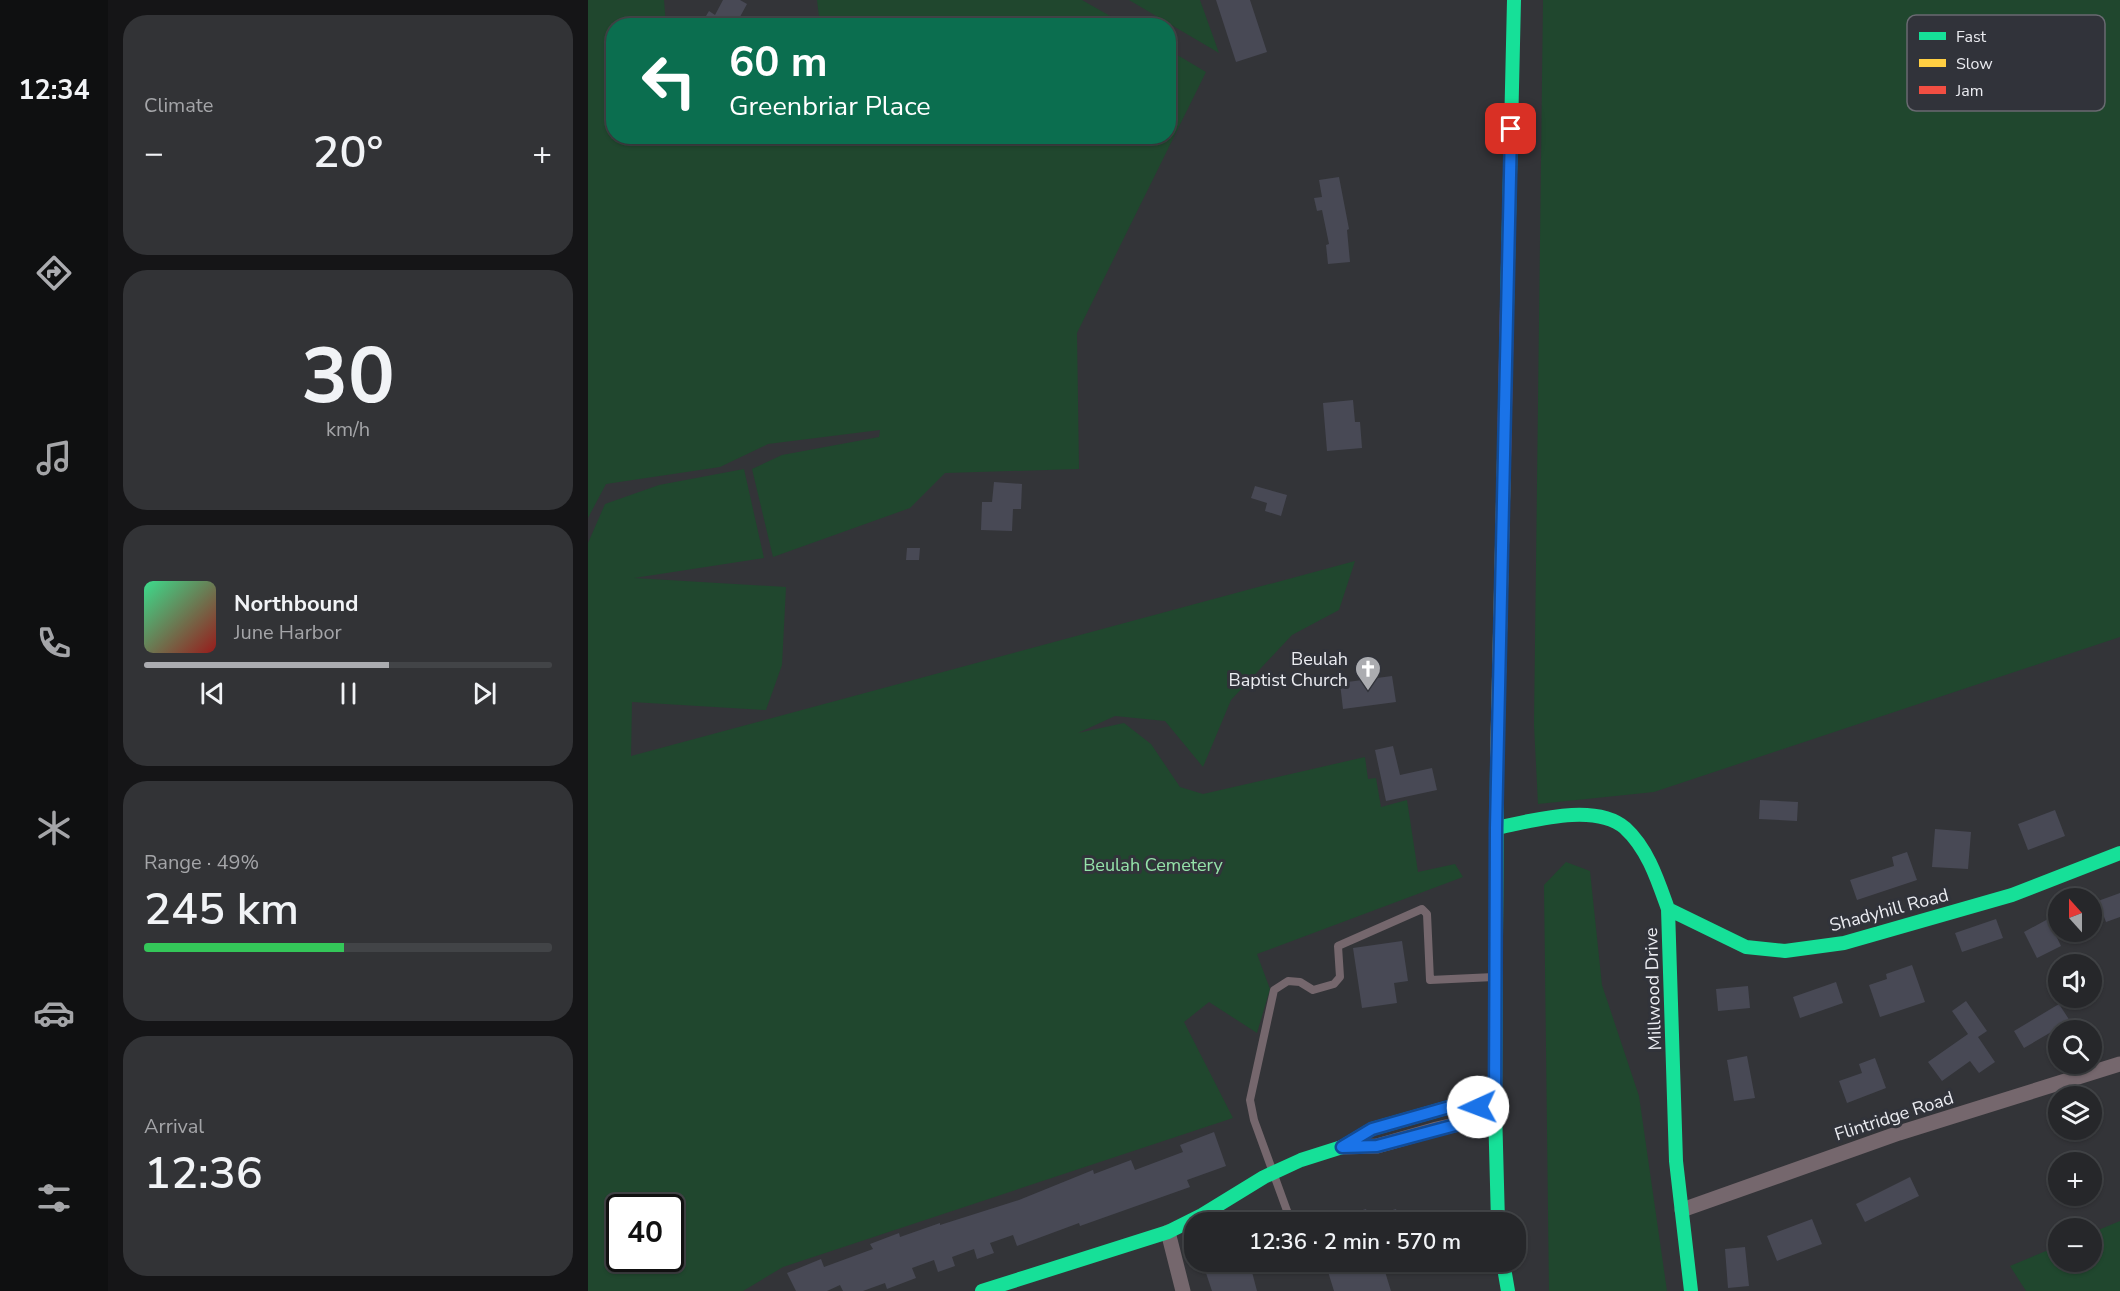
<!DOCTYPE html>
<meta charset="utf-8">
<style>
body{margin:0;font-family:"Nunito Sans",sans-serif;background:#323336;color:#f1f3f6;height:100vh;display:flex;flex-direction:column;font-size:22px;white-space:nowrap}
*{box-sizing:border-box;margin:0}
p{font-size:20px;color:#a4a5a8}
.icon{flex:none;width:33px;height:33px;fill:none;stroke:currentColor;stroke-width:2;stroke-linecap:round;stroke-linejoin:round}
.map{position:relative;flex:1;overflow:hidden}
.drawer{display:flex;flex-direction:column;gap:15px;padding:15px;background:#151517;width:480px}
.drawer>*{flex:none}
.banner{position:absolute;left:18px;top:18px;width:570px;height:126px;border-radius:24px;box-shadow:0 2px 4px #0004,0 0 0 2px #424447;background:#0b6e4f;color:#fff;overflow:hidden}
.needle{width:39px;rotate:339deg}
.tools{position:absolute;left:1460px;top:888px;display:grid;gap:12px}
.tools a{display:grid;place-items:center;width:54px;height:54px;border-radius:50%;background:#26272a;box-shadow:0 2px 4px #0004,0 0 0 2px #424447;font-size:30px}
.speed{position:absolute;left:18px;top:1194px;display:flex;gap:12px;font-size:30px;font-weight:700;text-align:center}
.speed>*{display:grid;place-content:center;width:78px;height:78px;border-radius:50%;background:#26272a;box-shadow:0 2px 4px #0004,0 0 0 2px #424447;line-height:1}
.speed .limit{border:3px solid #111;border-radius:9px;background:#fff;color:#111}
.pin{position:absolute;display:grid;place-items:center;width:51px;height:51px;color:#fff;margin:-26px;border-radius:12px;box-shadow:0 3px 9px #0006}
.me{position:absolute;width:66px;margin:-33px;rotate:268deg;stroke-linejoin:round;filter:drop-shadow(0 0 4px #0008)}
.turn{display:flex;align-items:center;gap:21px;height:126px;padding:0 24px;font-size:27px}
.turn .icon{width:78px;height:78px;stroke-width:2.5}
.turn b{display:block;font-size:42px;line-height:51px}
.big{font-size:45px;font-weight:600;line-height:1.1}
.drawer .card{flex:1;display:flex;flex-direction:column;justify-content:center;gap:9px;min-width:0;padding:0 21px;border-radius:24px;background:#323336}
.drawer .dial{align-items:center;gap:0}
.dial b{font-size:78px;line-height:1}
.song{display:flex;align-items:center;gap:18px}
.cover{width:72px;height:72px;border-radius:9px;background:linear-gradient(135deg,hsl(150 70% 55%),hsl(0 70% 35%))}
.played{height:6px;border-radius:3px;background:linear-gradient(90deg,#abacb0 60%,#424447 60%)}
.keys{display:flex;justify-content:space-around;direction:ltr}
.heat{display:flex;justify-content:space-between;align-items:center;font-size:33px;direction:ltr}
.charge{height:9px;border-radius:4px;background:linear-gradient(90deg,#34c759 49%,#424447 0)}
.trip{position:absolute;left:596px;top:1212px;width:342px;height:60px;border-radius:24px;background:#26272a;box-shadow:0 2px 4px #0004,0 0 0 2px #424447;font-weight:600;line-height:60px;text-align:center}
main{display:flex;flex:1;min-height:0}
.menu{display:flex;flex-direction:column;width:108px;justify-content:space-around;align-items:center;background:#0f1011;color:#a4a5a8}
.menu .icon{width:42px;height:42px}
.menu .active{color:#abacb0}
.menu b{font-size:27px;color:#f1f3f6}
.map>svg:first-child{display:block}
</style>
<main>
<nav class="menu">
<b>12:34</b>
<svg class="icon active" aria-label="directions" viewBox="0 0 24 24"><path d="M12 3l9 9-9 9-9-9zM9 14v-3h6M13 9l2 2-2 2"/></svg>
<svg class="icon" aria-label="music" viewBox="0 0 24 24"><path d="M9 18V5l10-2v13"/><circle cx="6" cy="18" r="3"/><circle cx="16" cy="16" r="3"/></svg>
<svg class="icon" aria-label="phone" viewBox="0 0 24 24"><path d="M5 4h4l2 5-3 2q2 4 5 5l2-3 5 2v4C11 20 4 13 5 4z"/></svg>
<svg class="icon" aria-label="climate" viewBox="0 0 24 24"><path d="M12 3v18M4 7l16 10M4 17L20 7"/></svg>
<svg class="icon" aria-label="car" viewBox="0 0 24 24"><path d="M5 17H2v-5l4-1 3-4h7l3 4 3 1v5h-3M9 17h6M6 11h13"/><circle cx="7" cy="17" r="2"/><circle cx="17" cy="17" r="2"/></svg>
<svg class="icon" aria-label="filters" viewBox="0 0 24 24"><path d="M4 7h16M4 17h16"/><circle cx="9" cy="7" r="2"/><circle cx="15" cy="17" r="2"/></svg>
</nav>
<section class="drawer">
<div class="card"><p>Climate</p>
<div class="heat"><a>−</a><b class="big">20°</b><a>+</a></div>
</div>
<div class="card dial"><b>30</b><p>km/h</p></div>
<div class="card">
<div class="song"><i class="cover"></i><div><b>Northbound</b><p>June Harbor</p></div></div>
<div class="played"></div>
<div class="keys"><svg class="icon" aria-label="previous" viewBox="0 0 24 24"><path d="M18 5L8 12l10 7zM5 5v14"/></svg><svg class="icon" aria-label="pause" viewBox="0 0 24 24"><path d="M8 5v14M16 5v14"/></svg><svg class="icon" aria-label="next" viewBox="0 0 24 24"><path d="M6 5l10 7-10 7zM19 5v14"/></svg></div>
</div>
<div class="card"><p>Range · 49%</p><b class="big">245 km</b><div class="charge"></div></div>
<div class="card"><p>Arrival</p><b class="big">12:36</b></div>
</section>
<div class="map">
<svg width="1532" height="1291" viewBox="0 0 1532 1291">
<rect width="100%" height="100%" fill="#333438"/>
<path fill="#20472e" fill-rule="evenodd" d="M0,0h76l2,25 -52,1v110h554l1,-86 37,22 -129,261 2,136 -134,4 -35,35 -137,49 -21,-88 30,-14 97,-18 1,-7 -112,14 -48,23 -114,17 -18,34z
M229,0h265l44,25h-306z
M541,0h71l19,53z
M955,0h577v637l-466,155 -116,12 -4,-79z
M156,469l20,89 -130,20 152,9 -4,78 -16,45 -134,-8 -1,54 724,-195 -16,49 -47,25 -61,65 -28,67 -38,-46 -50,-5 -37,17 46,-10 27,21 29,43 23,7 162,-37 3,22 8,-1 5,29 26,-7 11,72 37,-8 8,13 -206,77 13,35 -13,44 -48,-31 -25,20 49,96 -450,149 -40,24h-155v-748l17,-39 54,-19zM32,1208h50v50h-50z
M978,862l24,9 12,114 37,111 28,195h-118l-5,-406z
M1532,1221v70h-94l-16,-25 48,-20v16h33v-29z"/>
<path fill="#484955" d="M135,0h17l7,4 -12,22h-35l9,-15 6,4z
M628,0h34l17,52 -31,10z
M751,177l10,52 -2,1 3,32 -22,2 -2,-19 3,-1 -7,-34 -5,1 -3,-13 8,-1 -3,-17z
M765,400l2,22h5l2,26 -35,3 -4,-48z
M406,482l28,2 -1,25h-8l-1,22 -31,-1 1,-28h10z
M667,486l32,9 -6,21 -16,-5 2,-8 -16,-5z
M319,548h13l-1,12h-13z
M804,676l4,26 -53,7 -3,-26z
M805,746l7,29 32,-7 5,22 -51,11 -11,-51z
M1172,800l38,2 -1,19 -38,-2z
M1467,810l10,26 -37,14 -10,-26z
M1347,829l36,3 -3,37 -36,-2z
M1319,852l10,28 -60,20 -7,-20 44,-14 -2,-9z
M1532,893v24l-14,5 -8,-21z
M1408,919l7,19 -41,14 -7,-19z
M1460,919l13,27 -24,12 -13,-26z
M814,941l6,40 -14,2 3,20 -35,5 -9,-60z
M1324,965l13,37 -45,15 -11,-32 18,-6 -1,-5z
M1248,982l7,21 -43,15 -7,-21z
M1160,986l2,22 -32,3 -2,-22z
M1378,1001l21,30 -9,6 17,25 -16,11 -9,-12 -28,20 -14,-19 40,-28 -16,-23z
M1471,1004l11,17 -46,27 -10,-17z
M1159,1056l8,42 -21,3 -7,-41z
M1287,1058l11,30 -39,15 -8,-22 23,-8 -3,-9z
M626,1132l12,34 -39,14 3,7 -110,39 -1,-3 -62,23 -4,-11 -23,8 4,10 -17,6 -3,-10 -22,8 3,9 -17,6 -4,-12 -22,8 4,10 -29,11 -2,-6 -22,8h-20l-3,-6 -13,6h-31l-9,-18 34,-14 3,8 49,-18 -3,-5 29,-11 1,4 40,-14v2l79,-25 74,-30 1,4 37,-14 4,10 48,-18 -3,-7z
M1322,1177l9,19 -54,26 -9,-18z
M778,1209l3,8 27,-8 4,13h-67v-3z
M1224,1219l10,25 -45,17 -10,-25z
M1157,1247l4,39 -21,2 -3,-39z
M626,1262h61v3l-23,7 5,19h-45l-9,-27z
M737,1262h57l9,29h-57z"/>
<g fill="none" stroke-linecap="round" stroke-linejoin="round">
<path stroke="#75676d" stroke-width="8" d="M702,1219l-36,-99 -4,-20 24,-110 14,-9 12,1 13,8 21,-6 6,-7 -2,-31 84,-37 5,5 3,66 64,-3"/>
<path stroke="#75676d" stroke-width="15" d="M754,1147l35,-1 60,-17 26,-6 32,-14
M1094,1210l217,-77 221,-69
M580,1232l15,59"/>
<path stroke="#16e098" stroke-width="14" d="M919,306l7,-306
M909,764l-2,345 3,113
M908,828c35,-7 99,-26 129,0 23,21 33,53 43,81l8,252 15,130
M1080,909l78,38 39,4 59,-8 168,-48 108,-42
M915,1262l5,29
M394,1291l186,-59 34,-17 62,-38 37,-17 41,-13 30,-18 88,-25 35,5"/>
<path stroke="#ffcf43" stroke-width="14" d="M909,764l7,-306"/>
<path stroke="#f24e42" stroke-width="14" d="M916,458l3,-152"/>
</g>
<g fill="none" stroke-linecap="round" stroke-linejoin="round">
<defs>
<path id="route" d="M890,1107l-18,-3 -88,25 -30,18 35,-1 86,-23 32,-14 1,-281 15,-699"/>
</defs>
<use href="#route" stroke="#114b97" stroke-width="15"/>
<use href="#route" stroke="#1a73e8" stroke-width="10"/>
</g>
<defs>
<symbol id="church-pin" viewBox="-11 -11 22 30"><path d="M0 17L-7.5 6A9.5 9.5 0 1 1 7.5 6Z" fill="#abacb0" stroke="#31333a"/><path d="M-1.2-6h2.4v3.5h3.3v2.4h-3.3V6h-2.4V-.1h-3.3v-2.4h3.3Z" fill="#fff"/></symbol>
</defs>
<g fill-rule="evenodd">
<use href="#church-pin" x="765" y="654" width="30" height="40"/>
</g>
<g text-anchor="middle" stroke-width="6" stroke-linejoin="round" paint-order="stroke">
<g font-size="18" fill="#ebecf1" stroke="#31333a" text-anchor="end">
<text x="760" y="665">Beulah<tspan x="760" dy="21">Baptist Church</tspan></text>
</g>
<g font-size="18" fill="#95e3aa" stroke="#31333a">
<text x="565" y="871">Beulah Cemetery</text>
</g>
<g font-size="18" fill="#ebecf1" stroke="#31333a">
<text transform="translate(1301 910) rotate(-15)" y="6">Shadyhill Road</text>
<text transform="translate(1065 989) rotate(-92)" y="6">Millwood Drive</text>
<text transform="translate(1306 1116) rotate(-18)" y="6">Flintridge Road</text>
</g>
</g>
<rect x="1319" y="15" width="198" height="96" rx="9" fill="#31333a" stroke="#696a71" stroke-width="1.5"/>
<rect x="1331" y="32" width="27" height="8" fill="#16e098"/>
<rect x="1331" y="59" width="27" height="8" fill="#ffcf43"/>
<rect x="1331" y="86" width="27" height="8" fill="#f24e42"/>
<g font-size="16" fill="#ebecf1">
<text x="1368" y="42">Fast</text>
<text x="1368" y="69">Slow</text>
<text x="1368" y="96">Jam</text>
</g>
</svg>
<div class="tools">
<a><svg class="needle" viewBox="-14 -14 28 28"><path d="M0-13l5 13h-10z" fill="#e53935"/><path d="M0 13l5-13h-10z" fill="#a4a5a8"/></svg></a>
<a><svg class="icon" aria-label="sound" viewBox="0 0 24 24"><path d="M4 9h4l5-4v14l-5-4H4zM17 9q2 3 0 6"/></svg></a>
<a><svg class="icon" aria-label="search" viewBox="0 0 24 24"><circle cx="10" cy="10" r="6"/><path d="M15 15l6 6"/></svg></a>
<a><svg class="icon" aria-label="layers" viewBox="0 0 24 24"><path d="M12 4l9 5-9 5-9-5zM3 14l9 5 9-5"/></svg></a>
<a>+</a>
<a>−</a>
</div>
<div class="speed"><div class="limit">40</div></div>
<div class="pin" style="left:923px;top:129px;background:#d93025"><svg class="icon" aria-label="arrive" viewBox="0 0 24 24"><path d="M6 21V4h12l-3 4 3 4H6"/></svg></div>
<svg class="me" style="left:890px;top:1107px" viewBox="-20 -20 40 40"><circle r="19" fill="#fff"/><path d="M0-13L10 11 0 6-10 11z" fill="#1a73e8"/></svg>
<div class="trip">12:36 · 2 min · 570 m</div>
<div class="banner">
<div class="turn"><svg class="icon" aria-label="left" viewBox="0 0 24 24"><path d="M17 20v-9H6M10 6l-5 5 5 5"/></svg><div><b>60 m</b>Greenbriar Place</div></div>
</div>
</div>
</main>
